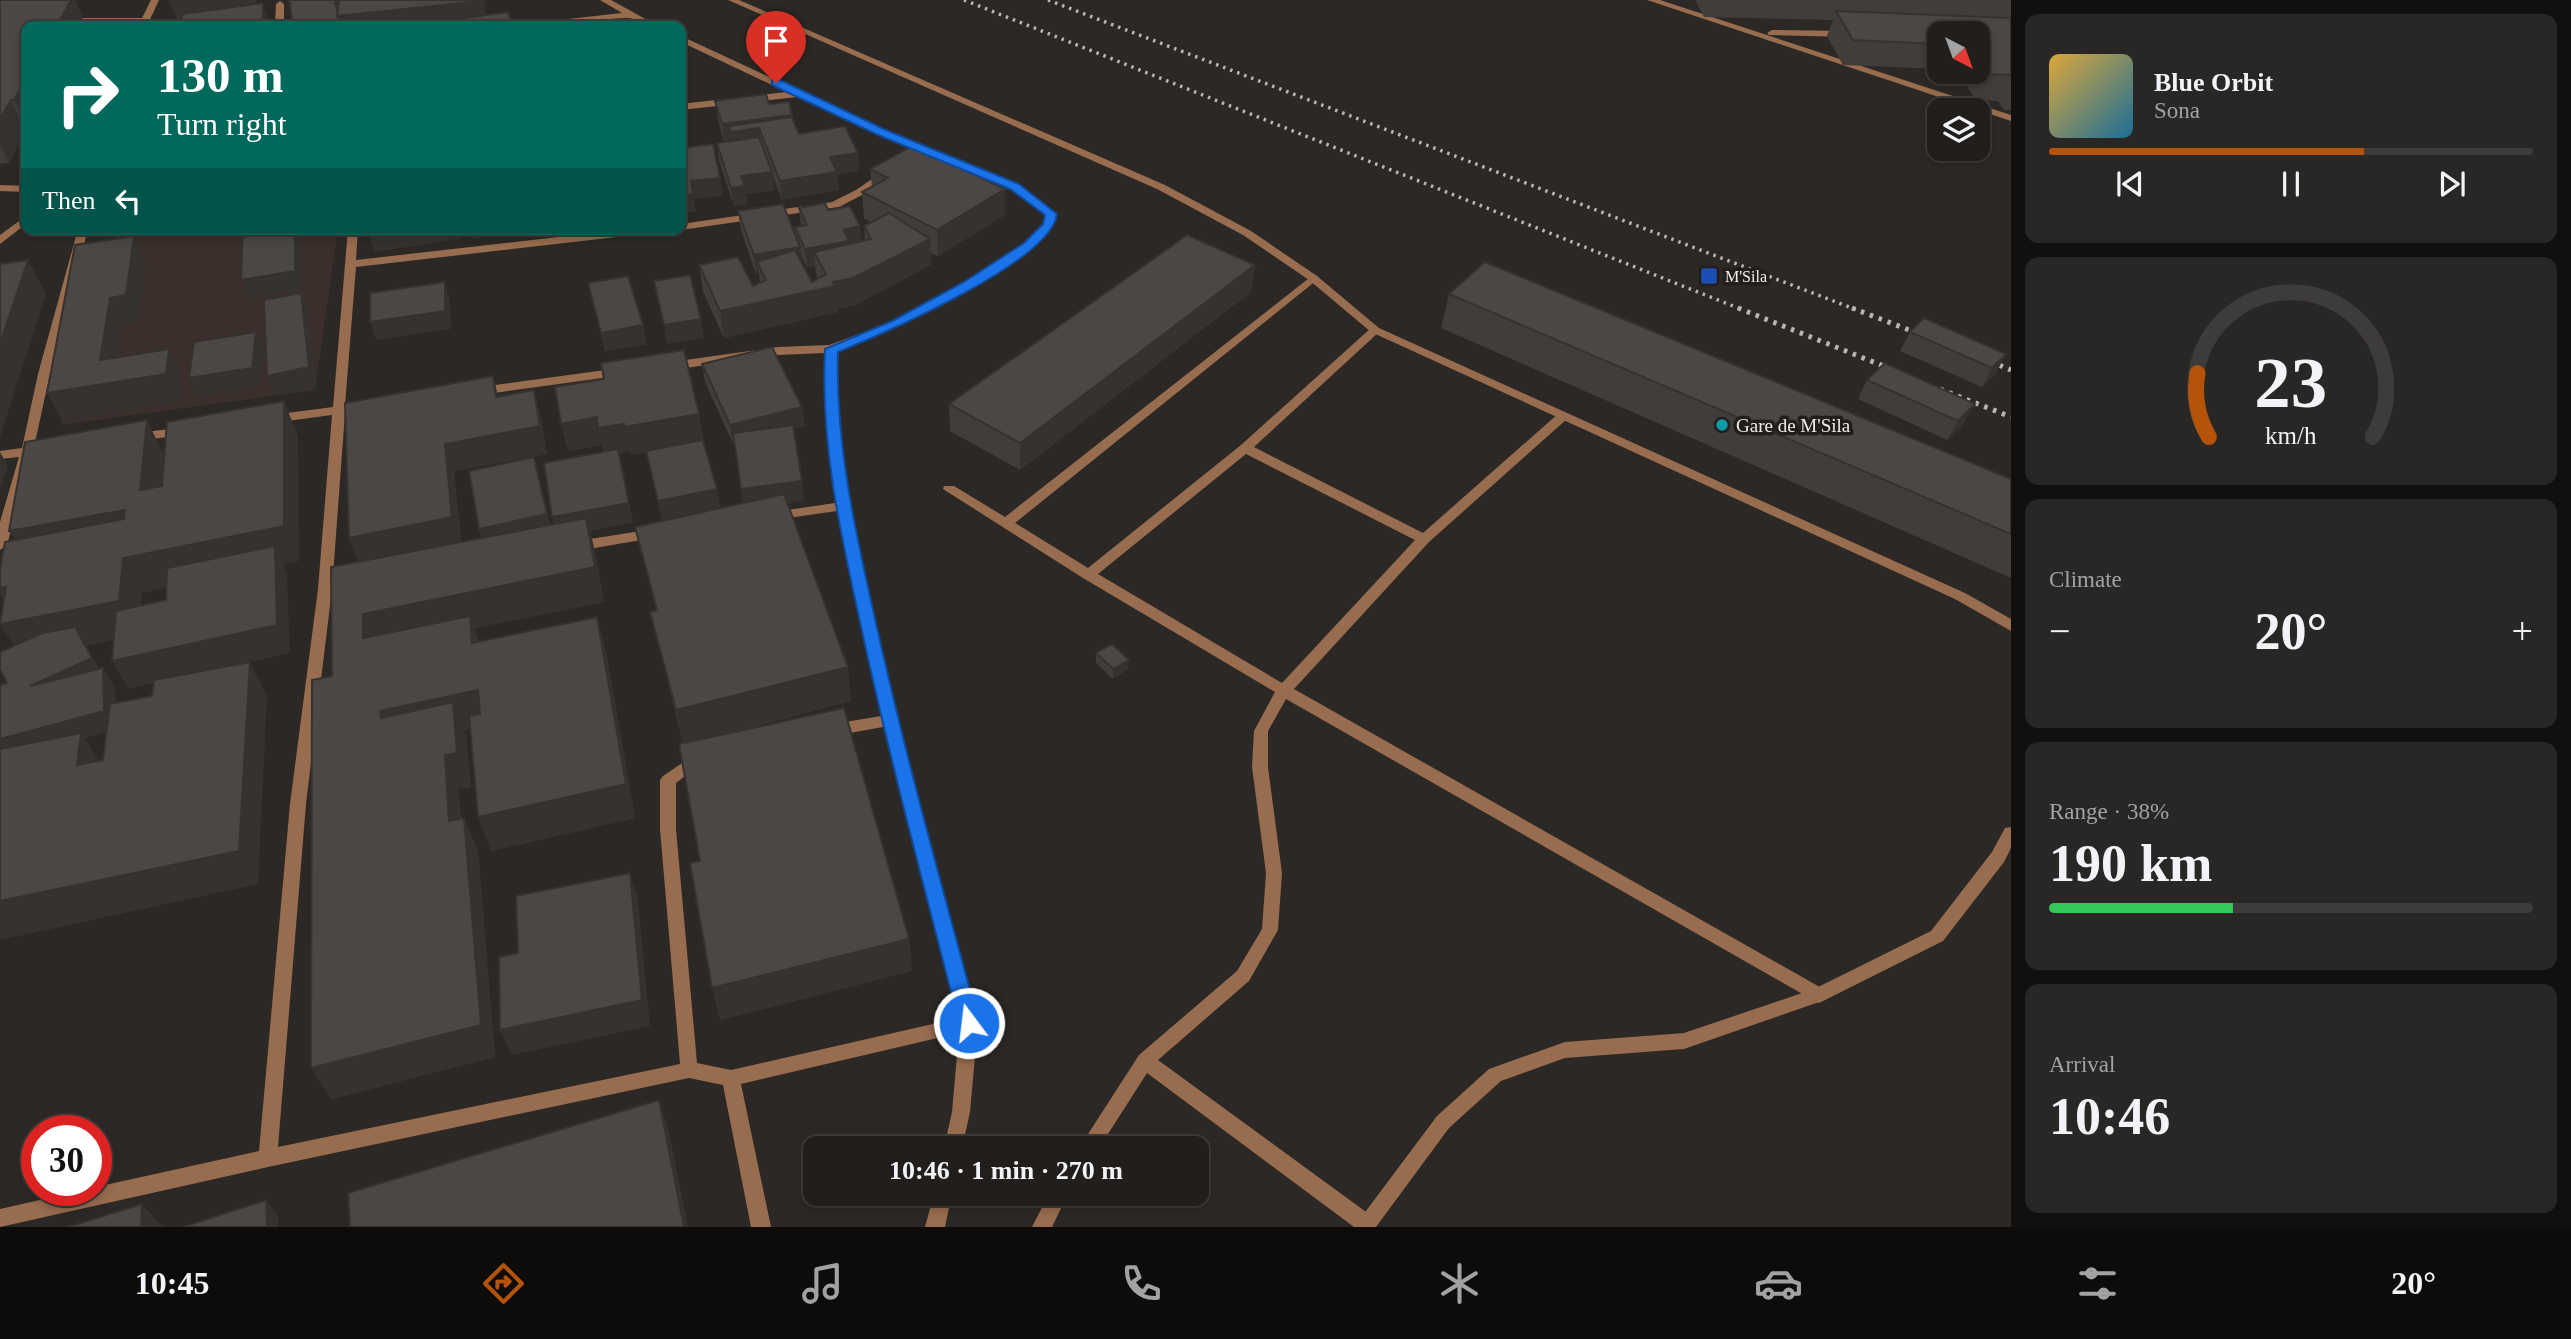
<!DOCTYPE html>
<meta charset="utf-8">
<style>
body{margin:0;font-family:Georgia,serif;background:#292725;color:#f1f3f6;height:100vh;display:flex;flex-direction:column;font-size:26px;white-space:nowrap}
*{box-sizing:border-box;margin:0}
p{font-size:23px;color:#a2a2a3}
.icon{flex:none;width:38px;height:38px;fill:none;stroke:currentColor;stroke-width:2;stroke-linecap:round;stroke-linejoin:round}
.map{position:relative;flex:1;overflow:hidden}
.sheet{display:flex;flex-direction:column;gap:14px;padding:14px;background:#12100f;width:560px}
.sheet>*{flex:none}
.banner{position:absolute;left:21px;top:21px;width:665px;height:214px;border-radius:14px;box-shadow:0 4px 10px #0003,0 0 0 2px #3e3c3b;background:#00695c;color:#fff;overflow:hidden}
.needle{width:46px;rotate:139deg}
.fabs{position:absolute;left:1927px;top:21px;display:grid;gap:14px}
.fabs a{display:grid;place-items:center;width:63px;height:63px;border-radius:14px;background:#211e1c;box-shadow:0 4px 10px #0003,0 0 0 2px #3e3c3b;font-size:35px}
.speed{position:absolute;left:21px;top:1115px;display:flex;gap:14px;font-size:35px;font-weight:700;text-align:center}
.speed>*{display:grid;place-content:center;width:91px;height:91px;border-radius:50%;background:#211e1c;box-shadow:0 4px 10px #0003,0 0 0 2px #3e3c3b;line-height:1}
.speed .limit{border:10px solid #d22;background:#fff;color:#111}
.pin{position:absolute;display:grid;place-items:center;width:60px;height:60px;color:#fff;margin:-72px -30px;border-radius:50% 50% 50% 0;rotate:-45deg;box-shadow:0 0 7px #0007}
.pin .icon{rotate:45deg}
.me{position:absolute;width:77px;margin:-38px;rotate:345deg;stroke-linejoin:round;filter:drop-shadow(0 0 5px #0008)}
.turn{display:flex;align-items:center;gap:24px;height:147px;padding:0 21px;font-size:32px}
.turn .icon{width:91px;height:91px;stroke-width:2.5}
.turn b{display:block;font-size:49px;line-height:60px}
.then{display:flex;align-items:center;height:66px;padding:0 21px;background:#0003;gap:14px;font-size:26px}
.big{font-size:52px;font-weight:700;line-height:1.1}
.sheet .tile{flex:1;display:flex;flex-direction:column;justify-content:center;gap:10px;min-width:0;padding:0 24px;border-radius:14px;background:#292725}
.sheet .dial{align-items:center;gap:0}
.dial svg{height:182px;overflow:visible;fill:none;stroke:#3e3c3b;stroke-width:7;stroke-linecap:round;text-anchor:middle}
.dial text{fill:#f1f3f6;stroke:none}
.song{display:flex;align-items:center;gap:21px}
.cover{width:84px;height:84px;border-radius:10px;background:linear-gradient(135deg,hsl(40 70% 55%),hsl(200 70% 35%))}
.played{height:7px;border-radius:4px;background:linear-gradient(90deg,#b45309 65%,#3e3c3b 65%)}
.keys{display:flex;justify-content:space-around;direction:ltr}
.heat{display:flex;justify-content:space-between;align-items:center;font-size:38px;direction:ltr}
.charge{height:10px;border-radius:5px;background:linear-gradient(90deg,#34c759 38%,#3e3c3b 0)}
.trip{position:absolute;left:803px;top:1136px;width:406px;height:70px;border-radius:14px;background:#211e1c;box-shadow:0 4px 10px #0003,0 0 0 2px #3e3c3b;font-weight:700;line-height:70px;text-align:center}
.tab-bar{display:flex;height:112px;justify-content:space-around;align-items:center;background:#0d0c0b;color:#a2a2a3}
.tab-bar .icon{width:49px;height:49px}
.tab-bar .selected{color:#b45309}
.tab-bar b{font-size:32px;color:#f1f3f6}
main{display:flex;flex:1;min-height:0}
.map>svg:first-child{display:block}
</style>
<main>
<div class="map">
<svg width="2011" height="1227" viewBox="0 0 2011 1227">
<rect width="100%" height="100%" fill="#2c2825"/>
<path fill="#3a2f2a" d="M116,229h222l-23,161 -254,35z"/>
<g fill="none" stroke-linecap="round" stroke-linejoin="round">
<path fill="#986c4e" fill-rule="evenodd" d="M1313,275l6,3 -2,2 -302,243 73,45 153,-123 130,-117 4,-1 6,3 -2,2 -125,115 169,86 136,-120h8l2,3 -2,3 -138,123 -135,147 531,301 3,5 -3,5 -6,3 -6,-3 -527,-301 -18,32v36l14,106 -4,57 -29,51 -91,79 215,157 1,10h-20l-207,-154 -48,75h-20l60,-93 98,-84 25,-42 4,-56 -14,-106 2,-36 21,-39 -192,-114 -140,-89 1,-3h10l51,31zM1246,454l169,86 -133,143 -184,-109z
M1049,1194h19l-16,33h-20z"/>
<path fill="#986c4e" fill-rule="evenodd" d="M151,0h8l-12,26h-8l1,-2h-72l-5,-3 5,-3h74z
M600,0h11l47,26c-15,1 -20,-8 -31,-8 -34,1 -66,10 -100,8l5,-3 90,-10z
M1647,0h13l351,115v6z
M280,1l4,3v22h-9l1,-22z
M1772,30l74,1 5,3 -5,3 -77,-2 -2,-2z
M681,36l205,95 133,54 37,29 -3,13 -20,20 -61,40 -72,39 -63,25 -1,37 13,118 47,214 82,303 -8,89 -8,36h-18l8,-36 7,-79 -218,51 30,143h-20l-28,-142 -34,-7 -421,89 -268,60v-18l84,-19h12v-3l163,-36 31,-347 28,-215 14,-174 -60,8 -6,-4 6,-4 61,-8 15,-178h10l-2,31 273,-31h36l-5,3 -304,35 -11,138 18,-2 6,4 -6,4 -18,2 -13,176 -26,215 -28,343 402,-83 -20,-235v-49l3,-4 34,-23 5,2 3,4 -3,4 -26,20v46l21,234 34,7 228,-52 -76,-291 -50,9 -5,-2 -2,-4 2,-4 5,-2 48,-8 -44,-205 -63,9 -7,-4 7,-4 61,-9 -11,-115 1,-35 -47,2 -107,15 -6,-4 6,-4 107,-15 51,-2 63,-23 72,-39 61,-40 19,-19 2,-9 -35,-26 -133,-54 -81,-38 -116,13v-6l106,-12 -106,-50z
M885,170l4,1v4l-25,19 -25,13 -158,23 -4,-1h4v-5l151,-22 24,-12z
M0,185l26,1v6l-26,-1z
M26,216v8l-26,20v-9z
M78,229h10l-38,145 -16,73h10l2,3 -2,3 -12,2 -25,90 -7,5v-28l19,-65 -19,2v-8l22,-3 16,-74z
M620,368l4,1 2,3 -2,3 -144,20 -6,-4 6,-4z
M186,427l6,4 -2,3 -53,7 -6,-4 6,-4z
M654,529l5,2 2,3 -2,3 -82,14 -7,-5 7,-5z
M934,1194h18l-7,33h-20z"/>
<path fill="#986c4e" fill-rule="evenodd" d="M728,0h11l426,185 86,46 66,45 62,52 586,265 46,26v12l-56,-32 -584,-267 -62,-52 -66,-45 -86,-46z
M2011,827v21l-7,14 -61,79 -118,59 -141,49 -119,9 -64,23 -52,47 -73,99h-22l83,-111 52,-47 76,-27 119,-9 130,-44 117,-58 61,-79 13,-24z"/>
<path stroke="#b9b6b4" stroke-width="3.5" stroke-dasharray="2.5 5" stroke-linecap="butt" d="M964,0l779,310
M1048,0l809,310"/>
<path stroke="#b9b6b4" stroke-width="5" stroke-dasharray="3.5 6" stroke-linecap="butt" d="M1738,308l163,65
M1852,308l78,30
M1982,358l29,12
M1940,389l71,28"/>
</g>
<path fill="#413d3a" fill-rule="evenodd" d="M0,0h75l11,26h-60v106l-17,31 -9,1z
M1695,0h316v17h-9l9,1v92h-7l-6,-9 -22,-1 -19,-28h21v-39h-39v36l-96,-4 -16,-29 6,-16 -129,-3z
M715,101l54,3 24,15 6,15 59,19 1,18 -22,4 2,15 -57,10 -10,-26 2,16 -28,4 1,10 -13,2 -15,-45 -2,-18 7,-1 -6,-23z
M870,169l135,46 -67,41 -7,-3v12l-76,40 -18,4 1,3 -114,26 -21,-46 -4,-27 54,21 7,-3 -1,-9h-3l-15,-44 -3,-19 58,25 -1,-9 6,-1 -2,-18 29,2 33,31h4l-1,-15 7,-4 -7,-3 -2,-27 10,-5zM801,255l6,13 8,-2 2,13 -5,3 -10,-19z
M1255,265l-4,27 -231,178 -70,-39 -1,-27z
M588,283l59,61 -42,7z
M1449,294l562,185v99l-570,-250z
M1910,332l96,22 -10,19 -14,14 -82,-36z
M702,364l103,62 -12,3 11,71 -17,3 64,198 -126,33 184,205 3,32 -192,49 -20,-159 -17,-118 -33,-131 6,-1 -21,-84 58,-13 -31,6 -16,-68 -15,3 -1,-4 -11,2 14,69 -43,9 5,21 9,50 -130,26 5,14 118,-25 9,35 29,166 -144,33 -21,-123 -6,2 2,7 5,50 -13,2 3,29h3l14,33 17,206 -164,42 1,-423 26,-114 140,-166 43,21 6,37 -93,17 7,71 21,-4 -3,-9 55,-72 16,67h4l-2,-7 51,-65 -1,-7 -34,6 -7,-27 143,18 13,47 3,19 23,-5 -8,-59h-2l-28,-62z
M1867,380l97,43 -17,17 -89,-41z
M1096,653l32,16 -15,10 -17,-16z"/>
<path fill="#353230" d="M71,0h4l11,26h-29z
M188,0h68l-2,18 -75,8 -9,-24z
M326,0h159l2,25 -172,1z
M263,3l5,17 1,6h-61z
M26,79v45l-12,-24z
M11,100l15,32 -17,31 -9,-18v-26z
M792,115l2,17 -35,-4 2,17 -28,5 -4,-24 2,15 -7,1 -2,-18z
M858,153l1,18 -22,4 2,15 -57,10 -2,-19 50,-24z
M772,172l2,18 -28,4 1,10 -13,2 -3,-18 10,-12z
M720,178l3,18 -29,3 2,13 -15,2v-19l10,-14z
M1005,189v26l-67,41 -1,-26z
M860,226l2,19 -48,7 1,14 -8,2 -2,-19 39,-19z
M295,229h4l3,6v55l-53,8 -8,-18z
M397,229h62l1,10 -86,13 -6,-19z
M469,229h44v4l-41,6z
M134,236l12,27 -7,59 -17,3 -7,57 54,-33 12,27 -2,25 -117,20 -15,-28 53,-33 10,-62z
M930,239l1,26 -76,40 -18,4 1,3 -114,26 -4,-27 113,-29z
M800,247l2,19 -45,-4 2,12h-3l-2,-19z
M28,260l18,34 -46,143v-93z
M1255,265l-4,27 -231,178v-27z
M445,282l5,19 1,28 -75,11 -6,-18z
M301,293l7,19 9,74 -42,9 -8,-19z
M701,319l3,19 -37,6 -3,-19z
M643,325l4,19 -42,7 -4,-18z
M256,332l7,19 -3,35 -62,11 -9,-19z
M2006,354l-10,19 -14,14 10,-19z
M493,376l7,28 -4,-7z
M534,390l7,27 6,37 -93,17 8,74 -102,20 -11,-27 96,-94z
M284,401l14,35 1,125 -16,3 4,10 3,79 -162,36 -16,-28 163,-95 -133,27 -4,42 -52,11 17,29v-7l12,19 1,43 -31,8 18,29 -103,-5v-23l30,-53 -7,-27 -23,-35 17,-3 -17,-27v-6l123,-30z
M1975,404l-11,19 -17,17 11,-19z
M802,407l3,19 -72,18 -3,-19z
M699,414l5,28 -73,13 -1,-4 -11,2 14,69 -43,9 5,21 9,50 -130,26 8,23 -119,-13v-24l194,-77 -5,-20 52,-61 -2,-11 -34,6 -7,-27 36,-7 27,7z
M147,420l17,35 -6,70 -18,-35z
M0,452l8,14 -8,23z
M534,457l18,77 -67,15 -6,-20z
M802,481l2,19 -60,8 -3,-19z
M717,489l3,19 -58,12 -4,-19z
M125,510l18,34 -112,22 -22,-35z
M597,617l9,35 29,166 -144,33 -13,-34z
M1129,660l-1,9 -15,10v-10z
M250,662l17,34 -9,188 -258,56v-39z
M848,667l3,34 -168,43 -7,-34z
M478,690l12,34 -26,6 2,7 5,50 -13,2 5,65 -82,-136 -1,-7z
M464,818l14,33 17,206 -164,42 -20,-31z
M630,873l8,27 12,126 -138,29 -12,-25z
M909,939l3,32 -192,49 -8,-32z
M659,1100l10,31 19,96h-4z
M266,1200l12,16 1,11h-12z
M142,1204l21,23h-22z"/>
<path fill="#4c4744" stroke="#353230" stroke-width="2" d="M0,0h71l-14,26h-31v53l-12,21h-3l-11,19z
M170,0h18l-18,2z
M289,0h46l4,22 -46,4z
M339,0h142v1l-144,15z
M263,3v16l-55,7h-27l1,-12z
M1836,11l175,7v58l-1,-1 -22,-1 -10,-14v-27h-39v11l-86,-4z
M508,12l4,14h-92v-2z
M416,20v6h-52z
M334,22v4h-37z
M766,94l3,10 20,-2 3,13 -70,9 -7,-23z
M792,117l7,17 46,-8 13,27 -28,4 7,15 -57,9 -21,-53 -28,4 -2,-6z
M759,137l13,35 -31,4 4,10 -14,2 -14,-45z
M713,144l7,34 -29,3 2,13 -12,1v-47z
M912,146l93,43 -68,41 -75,-38 26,-14 -18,-9z
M825,203l3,7 22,-4 10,20 -16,4 5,11 -44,8 -10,-22 12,-2 -8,-17z
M783,204l17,43 -46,8 -16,-44z
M889,213l41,26 -77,39 -20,4 2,4 -115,25 -21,-46 39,-8 15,29 13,-6 -9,-18 38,-12 17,32 14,-8 -12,-22 57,-13 -7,-13z
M243,229h52v42l-54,9z
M368,229h29l-29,4z
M1187,235l68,30 -235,178 -71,-39z
M134,236l-8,59 -16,3 -10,62 69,-11 -3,25 -119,19 28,-148z
M28,260l-28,84v-80z
M1485,262l526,217v55l-562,-240z
M690,275l11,44 -37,6 -10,-44z
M628,276l15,49 -42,8 -13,-50z
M445,282v29l-75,11v-29z
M301,293l8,74 -42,9 -3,-76z
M1924,318l82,36 -14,14 -82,-36z
M256,332l-4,36 -63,10 5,-36z
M772,347l30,60 -72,18 -28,-61z
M684,350l15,64 -75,13v-3l-26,4 -1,-11 -36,7 -6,-37 49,-8 -3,-16z
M1885,363l90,41 -17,17 -91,-41z
M493,376l3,21 38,-7 6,36 -95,18 7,73 -103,21 -4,-135z
M284,401v125l-161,32 -4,43 -119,23 6,-37 -6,1v-19l5,-27 119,-23 1,-9 -116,21 16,-89 122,-22 -7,70 22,-4 5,-64z
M793,425l9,56 -61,8 -8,-56z
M703,440l14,49 -59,12 -12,-50z
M618,449l11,54 -77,14 -8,-54z
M534,457l13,57 -68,15 -10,-58z
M784,494l64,173 -172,43 -26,-98 7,-2 -22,-83z
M586,518l9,49 -232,47v24l107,-22 2,27 125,-26 29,167 -148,33 -9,-101 11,-2 -2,-24 -98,21 1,7 72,-16 4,51 -12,2 4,66 15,-3 17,207 -170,43 1,-388 20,-4 -1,-109z
M275,546l2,79 -165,36 4,-50 50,-11 1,-32z
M75,627l17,31 -62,28 73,-18 1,43 -104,28v-54l7,-2 -7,-14v-17l42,-19z
M1112,644l17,16 -16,9 -17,-16z
M250,662l-11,189 -239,50v-152l81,-16 -4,32 26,-5 7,-56 42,-8 2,-16z
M844,708l65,231 -197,49 -22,-125 10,-2 -21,-117z
M630,873l12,127 -142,30 -1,-73 19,-4 -2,-57z
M659,1100l25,127h-334l-2,-34z
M266,1200l1,27h-84z
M142,1204l-1,23h-73z"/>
<path fill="#1a73e8" stroke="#114b97" stroke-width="2" d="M772,80h8l106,50 133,54 38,30c-6,48 -174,120 -219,138 -3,92 18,182 38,271 30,135 67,267 103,400l-3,6 -7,3 -7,-3 -3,-6c-34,-133 -70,-266 -99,-401 -20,-90 -40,-180 -35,-273l67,-28 72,-39 60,-39 19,-19 2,-9 -35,-26 -132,-54 -106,-50z"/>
<rect fill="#1a4fb4" stroke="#231e1c" stroke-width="2.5" x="1700" y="267" width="18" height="18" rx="3.5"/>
<circle fill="#0f9aa8" stroke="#231e1c" stroke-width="2.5" cx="1722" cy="425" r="7"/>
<g text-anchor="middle" stroke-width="7" stroke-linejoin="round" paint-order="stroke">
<g font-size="16" fill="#efeceb" stroke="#231e1c" text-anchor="start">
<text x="1725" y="282">M'Sila</text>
</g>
<g font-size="19" fill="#efeceb" stroke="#231e1c" text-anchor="start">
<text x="1736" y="432">Gare de M'Sila</text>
</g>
</g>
</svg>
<div class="fabs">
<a><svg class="needle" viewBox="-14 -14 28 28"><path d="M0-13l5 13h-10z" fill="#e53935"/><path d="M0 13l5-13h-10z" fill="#a2a2a3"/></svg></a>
<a><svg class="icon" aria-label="layers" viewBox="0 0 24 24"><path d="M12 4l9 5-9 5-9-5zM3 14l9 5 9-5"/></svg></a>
</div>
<div class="speed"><div class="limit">30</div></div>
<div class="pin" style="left:776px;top:83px;background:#d93025"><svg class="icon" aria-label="arrive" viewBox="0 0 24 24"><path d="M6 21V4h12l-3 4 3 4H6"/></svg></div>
<svg class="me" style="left:969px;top:1023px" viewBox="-20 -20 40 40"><circle r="17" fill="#1a73e8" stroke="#fff" stroke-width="3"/><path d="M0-11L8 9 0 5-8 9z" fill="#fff"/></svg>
<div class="trip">10:46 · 1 min · 270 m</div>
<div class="banner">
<div class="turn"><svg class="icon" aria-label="right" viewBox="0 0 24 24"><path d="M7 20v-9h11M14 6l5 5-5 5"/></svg><div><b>130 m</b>Turn right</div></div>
<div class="then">Then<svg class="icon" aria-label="left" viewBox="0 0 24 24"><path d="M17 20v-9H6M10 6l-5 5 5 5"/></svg></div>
</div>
</div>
<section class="sheet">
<div class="tile">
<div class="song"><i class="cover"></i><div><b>Blue Orbit</b><p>Sona</p></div></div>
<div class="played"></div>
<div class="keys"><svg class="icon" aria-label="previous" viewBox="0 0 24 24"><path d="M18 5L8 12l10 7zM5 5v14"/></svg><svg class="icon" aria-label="pause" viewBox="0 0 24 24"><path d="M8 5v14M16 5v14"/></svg><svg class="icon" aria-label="next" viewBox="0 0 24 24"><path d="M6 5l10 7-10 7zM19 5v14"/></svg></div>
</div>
<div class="tile dial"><svg viewBox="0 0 100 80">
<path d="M14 69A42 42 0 1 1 86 69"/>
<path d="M14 69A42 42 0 0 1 9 41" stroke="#b45309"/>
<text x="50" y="56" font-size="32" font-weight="700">23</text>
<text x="50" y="72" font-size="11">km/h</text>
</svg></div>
<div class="tile"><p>Climate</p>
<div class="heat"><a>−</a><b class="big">20°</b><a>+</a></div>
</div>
<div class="tile"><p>Range · 38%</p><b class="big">190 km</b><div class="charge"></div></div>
<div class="tile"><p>Arrival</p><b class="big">10:46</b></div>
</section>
</main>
<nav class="tab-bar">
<b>10:45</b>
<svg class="icon selected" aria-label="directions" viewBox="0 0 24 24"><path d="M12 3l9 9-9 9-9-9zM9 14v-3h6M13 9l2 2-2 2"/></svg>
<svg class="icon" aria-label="music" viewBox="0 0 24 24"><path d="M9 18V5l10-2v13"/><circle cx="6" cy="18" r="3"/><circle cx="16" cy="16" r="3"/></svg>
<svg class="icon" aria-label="phone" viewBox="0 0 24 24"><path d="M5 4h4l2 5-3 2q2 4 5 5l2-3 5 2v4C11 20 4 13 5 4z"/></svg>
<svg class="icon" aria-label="climate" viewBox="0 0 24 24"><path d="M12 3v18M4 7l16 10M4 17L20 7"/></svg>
<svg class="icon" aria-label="car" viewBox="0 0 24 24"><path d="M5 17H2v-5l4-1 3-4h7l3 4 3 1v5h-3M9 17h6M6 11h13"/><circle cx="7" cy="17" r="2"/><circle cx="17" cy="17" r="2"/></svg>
<svg class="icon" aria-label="filters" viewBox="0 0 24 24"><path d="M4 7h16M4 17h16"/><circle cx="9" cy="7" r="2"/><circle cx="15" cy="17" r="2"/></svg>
<b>20°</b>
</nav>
